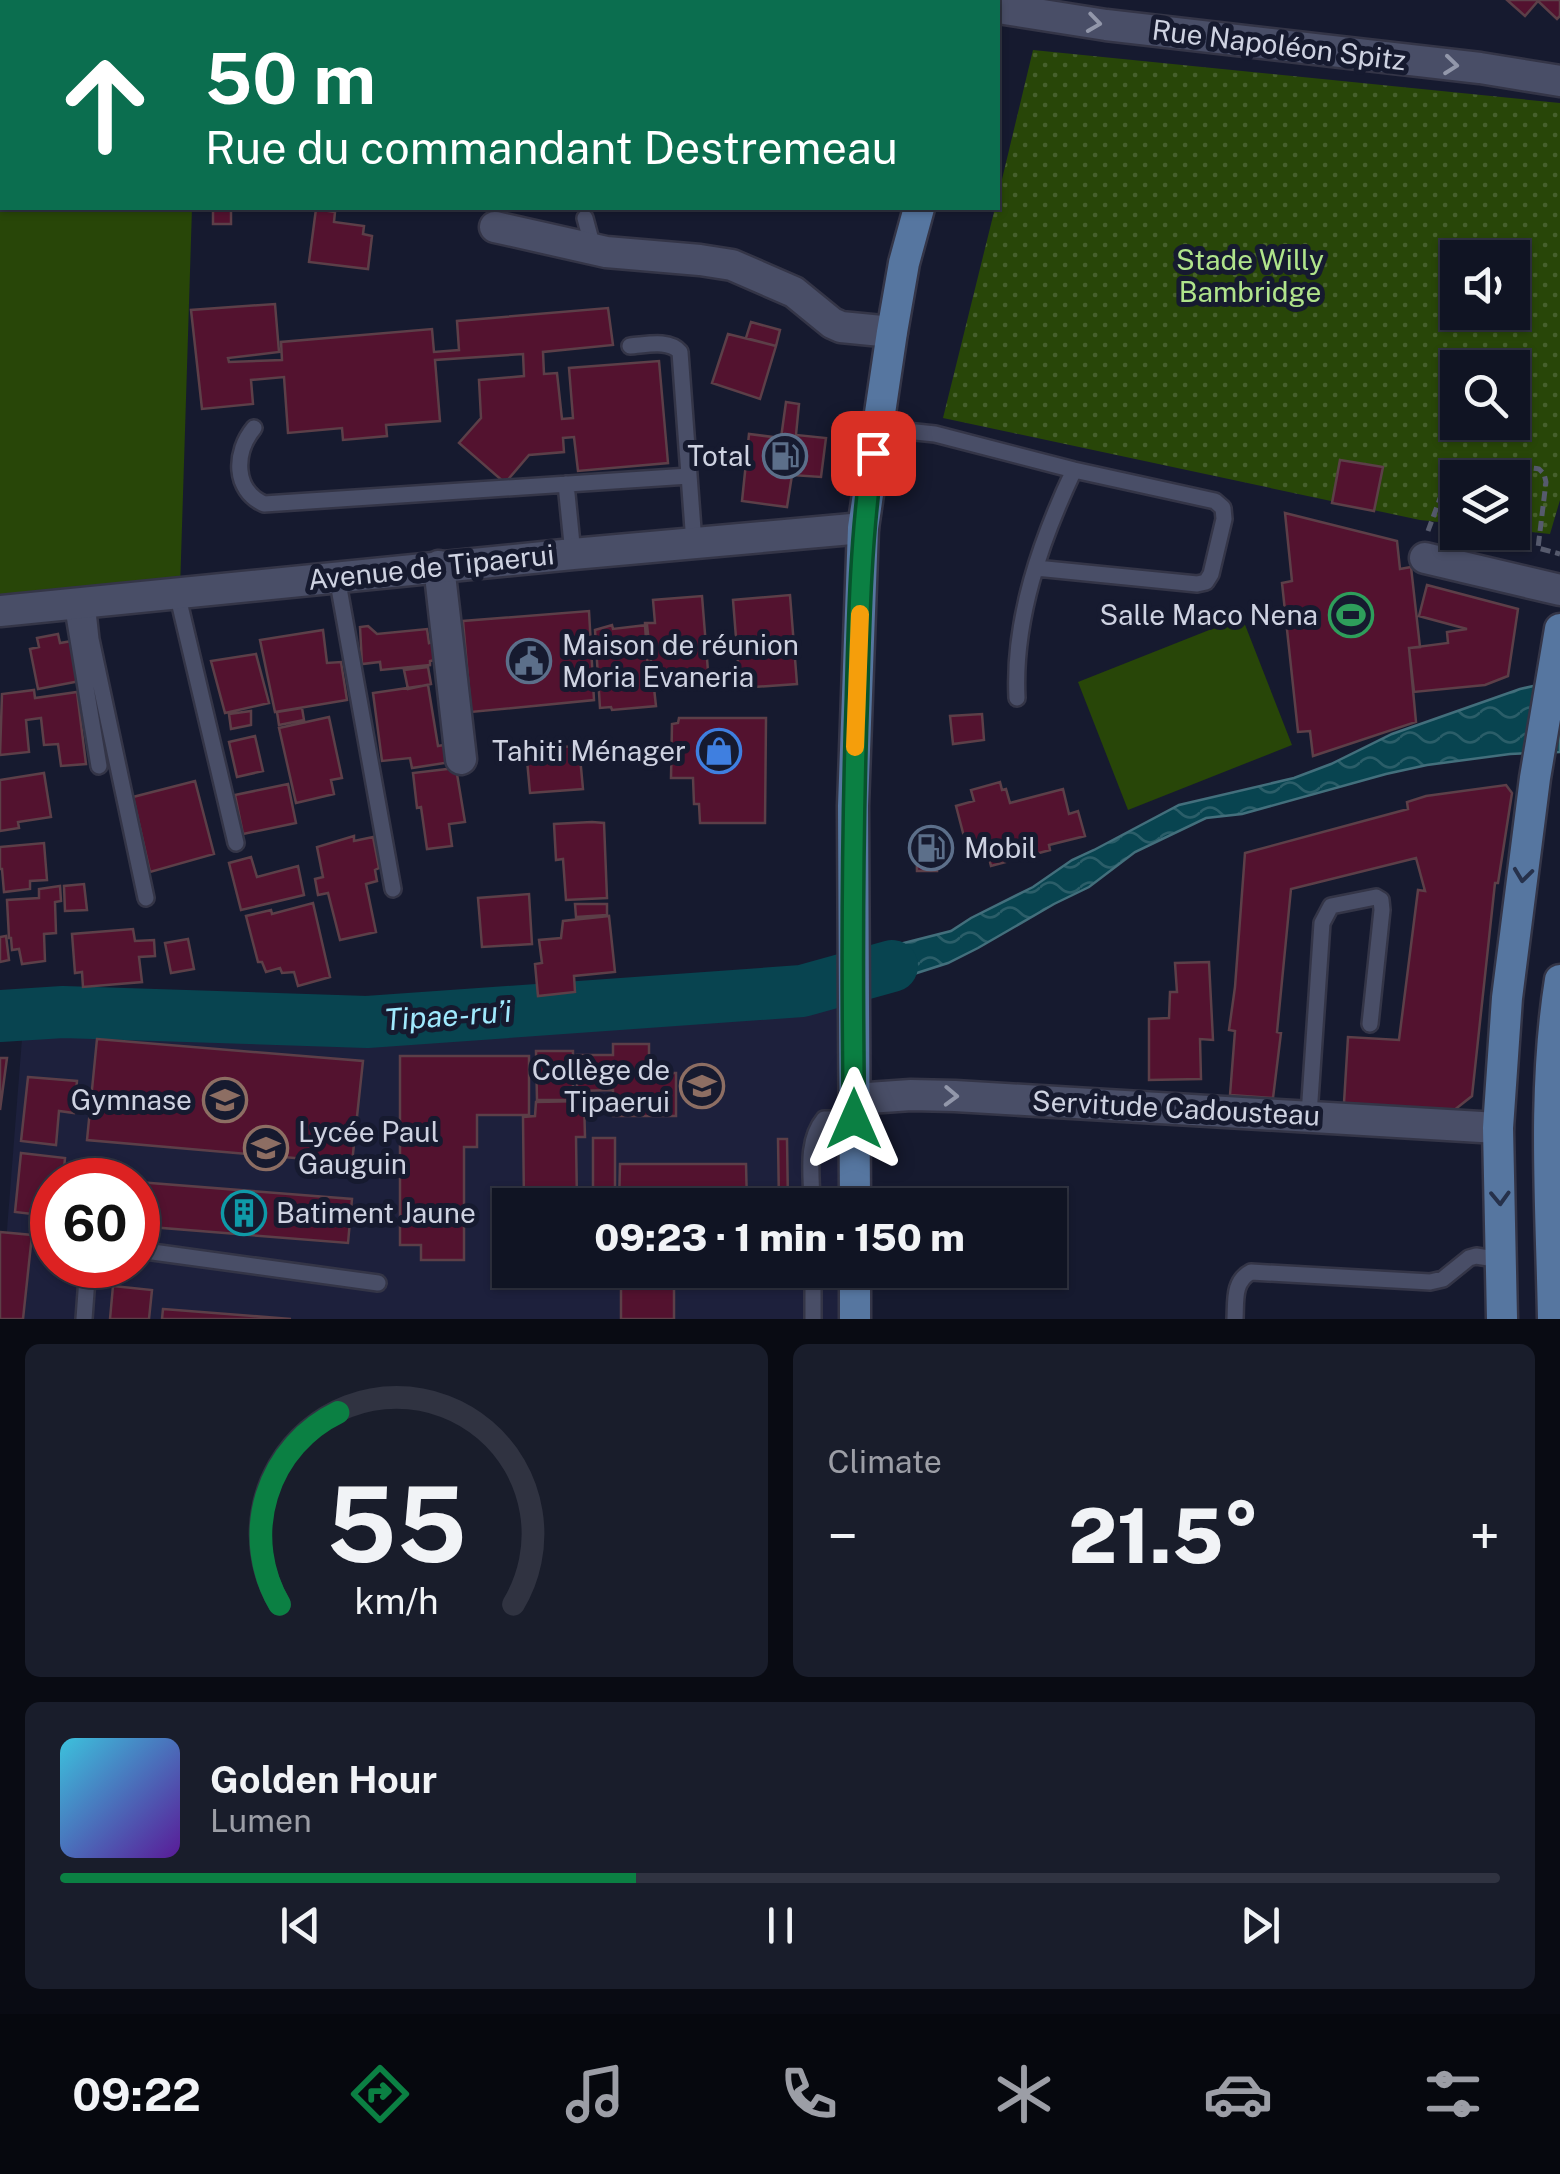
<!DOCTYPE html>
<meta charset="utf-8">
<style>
body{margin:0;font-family:"Public Sans",sans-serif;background:#191d2b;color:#f1f3f6;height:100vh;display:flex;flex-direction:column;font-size:38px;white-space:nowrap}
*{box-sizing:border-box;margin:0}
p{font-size:32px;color:#9c9ea6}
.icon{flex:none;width:55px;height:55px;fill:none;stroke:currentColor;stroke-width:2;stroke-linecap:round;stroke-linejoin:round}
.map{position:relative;height:1319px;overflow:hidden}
.details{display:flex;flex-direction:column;gap:25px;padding:25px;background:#090b13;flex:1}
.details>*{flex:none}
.guide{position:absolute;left:0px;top:0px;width:1000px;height:210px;box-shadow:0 2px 8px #0004,0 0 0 2px #303341;background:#0b6e4f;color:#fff;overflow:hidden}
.fabs{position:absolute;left:1440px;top:240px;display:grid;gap:20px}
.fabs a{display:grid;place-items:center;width:90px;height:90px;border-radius:0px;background:#101423;box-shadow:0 2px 8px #0004,0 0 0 2px #303341;font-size:50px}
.speed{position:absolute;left:30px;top:1158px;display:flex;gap:20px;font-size:50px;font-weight:700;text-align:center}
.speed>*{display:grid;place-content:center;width:130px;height:130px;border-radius:50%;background:#101423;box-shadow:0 2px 8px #0004,0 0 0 2px #303341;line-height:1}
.speed .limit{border:15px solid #d22;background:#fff;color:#111}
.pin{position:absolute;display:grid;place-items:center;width:85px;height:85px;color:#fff;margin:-42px;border-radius:20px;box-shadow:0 5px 15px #0006}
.me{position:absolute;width:110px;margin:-55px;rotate:0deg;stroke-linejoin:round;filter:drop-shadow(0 0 8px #0008)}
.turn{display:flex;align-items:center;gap:35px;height:210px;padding:0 40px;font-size:45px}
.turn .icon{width:130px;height:130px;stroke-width:2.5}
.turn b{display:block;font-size:70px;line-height:85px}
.big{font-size:75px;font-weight:800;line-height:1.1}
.details .tile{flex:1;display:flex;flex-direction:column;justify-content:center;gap:15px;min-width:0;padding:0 35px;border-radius:15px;background:#191d2b}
.details .dial{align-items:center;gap:0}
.dial svg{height:260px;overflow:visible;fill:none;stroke:#303341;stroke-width:7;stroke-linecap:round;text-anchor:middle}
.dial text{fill:#f1f3f6;stroke:none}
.song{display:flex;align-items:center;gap:30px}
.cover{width:120px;height:120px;border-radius:15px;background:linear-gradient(135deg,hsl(190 70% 55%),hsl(270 70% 35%))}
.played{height:10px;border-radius:5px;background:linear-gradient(90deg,#0b8043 40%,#303341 40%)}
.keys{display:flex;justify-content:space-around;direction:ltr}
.heat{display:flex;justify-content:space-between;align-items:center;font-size:55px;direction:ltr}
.details .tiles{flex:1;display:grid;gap:25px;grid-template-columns:1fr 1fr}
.tile:last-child{grid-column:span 2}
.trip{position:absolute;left:492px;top:1188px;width:575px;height:100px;border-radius:0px;background:#101423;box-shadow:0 2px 8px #0004,0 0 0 2px #303341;font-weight:800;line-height:100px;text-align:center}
.dock{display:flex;height:160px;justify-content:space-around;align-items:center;background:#06080e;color:#9c9ea6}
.dock .icon{width:70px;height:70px}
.dock .current{color:#0b8043}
.dock b{font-size:45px;color:#f1f3f6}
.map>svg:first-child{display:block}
</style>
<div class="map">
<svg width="1560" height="1319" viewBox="0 0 1560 1319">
<defs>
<pattern id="park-dots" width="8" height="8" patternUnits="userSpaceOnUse" patternTransform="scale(2.5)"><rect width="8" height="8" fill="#284608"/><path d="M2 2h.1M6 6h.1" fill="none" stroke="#46602c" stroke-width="1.8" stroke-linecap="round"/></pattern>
<pattern id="water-waves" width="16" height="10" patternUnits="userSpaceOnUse" patternTransform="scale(2.5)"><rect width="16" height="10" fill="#084450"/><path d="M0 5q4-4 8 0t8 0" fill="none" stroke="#2b5e69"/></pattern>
</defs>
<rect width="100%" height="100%" fill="#161a2f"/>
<path fill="#1d203c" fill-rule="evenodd" d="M871,979l1,78 -2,148h-360v65h359l-1,49h-868l23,-293 333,12 154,-5 292,-42zM52,1180h86v85h-86z"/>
<path fill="#284608" d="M0,91l2,1v116h190l-12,382 -180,18z
M1242,617l50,128 -164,65 -50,-128z"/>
<path fill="url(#park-dots)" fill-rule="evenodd" d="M1033,50l527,53v397l-10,34 -37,-4 -1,-52h-54l-1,46 -37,-4 -477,-102 52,-210h3v-12zM1458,258h54v54h-54zM1458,368h54v54h-54z"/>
<path fill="url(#water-waves)" stroke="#436f7c" stroke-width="2.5" d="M1560,680v72l-50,2 -83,11 -41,9 -144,40 -36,4 -71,34 -46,35 -35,17 -76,44 -30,15 -56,18v-35l59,-15 20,-13 62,-31 39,-27 22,-10 85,-45 115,-27 37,-14 61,-30 128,-45z"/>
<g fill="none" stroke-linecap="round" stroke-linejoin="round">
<path stroke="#084450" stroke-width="52" d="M0,1016l63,-4 304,10 435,-31 90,-25"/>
</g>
<path fill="#53122f" stroke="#5c3f48" stroke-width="2.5" d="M771,0h118v2h-119z
M1507,0h53v16l-3,3 -19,-18 -13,15z
M213,208h18v16h-18z
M316,209l19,3 -1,10 30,4 -1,8 9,2 -4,33 -59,-7z
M275,304l4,48 -51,6 1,4 53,-2 -1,-18 151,-13 2,23 25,-2 -2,-29 151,-13 5,37 -70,7 1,22 13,-1 5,46 11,-1 -4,-50 90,-7 9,102 -90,8 -4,-34 -11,1 1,14 -35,3 -24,28 -46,-40 22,-25 -2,-38 45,-4 -1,-22 -88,6 5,61 -54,4 1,11 -44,4 -1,-12 -54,5 -4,-56 -33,3 2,24 -51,5 -11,-99z
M751,322l29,8 -4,16 -30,-8z
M728,334l48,12 -16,53 -48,-16z
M786,402l13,2 -3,31 30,3 -5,39 -29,-2 -5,32 -45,-6 7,-67 32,4z
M1340,460l43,7 -9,44 -42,-8z
M1285,513l112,28 3,28 11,-2 9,80 -11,1 7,74 -103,34 -3,-25 -12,1 -16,-149 10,-2z
M1427,585l91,24 -10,67 -23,9 -71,7 -5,-44 39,-5 -1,-11 20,-3 -48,-13z
M790,595l7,89 -57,4 -7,-88z
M702,596l7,88 -49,5 -1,-6 -10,1 -4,-59v-2h10l-2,-23z
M589,611l5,89 -123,12 -8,-91z
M612,625l1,4 34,-4 9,81 -44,4 -1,-3 -11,1 -5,-78z
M368,626l9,8 50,-5 2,14 3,-1 3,18 -5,1v4l-49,5 -1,-8 -18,2 -2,-37z
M323,630l4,33 14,-1 6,38 -72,12 -15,-72z
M58,634l2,9 12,-2 8,40 -42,8 -8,-40 9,-2 -2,-9z
M256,654l13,49 -44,10 -14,-52z
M428,667l3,17 -23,5 -4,-19z
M428,685l10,61 11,-2 2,18 -39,6 -2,-10 -28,3 -9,-68z
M34,690l1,8 42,-6 9,72 -25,2 -3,-22 -14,1 -3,-27 -15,2 3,32 -29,3 2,-61z
M302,708l2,12 -25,5 -2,-13z
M251,711v14l-20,4 -2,-15z
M982,714l2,26 -31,4 -3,-28z
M329,717l13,61 -11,2 3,14 -38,9 -17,-75z
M679,718h87l-1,105h-65l-1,-19h-5l-1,-26h-22l1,-54 6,-1z
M255,736l8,35 -26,6 -8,-35z
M579,746l4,43 -53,4 -4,-44z
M456,768l9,54 -16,2 3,22 -25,3 -6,-42 -4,1 -4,-35z
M44,773l7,44 -33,5 1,6 -19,3v-51z
M195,781l19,73 -64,18 -17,-75z
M1000,782l2,8 4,-1 4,14 53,-14 6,25 9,-3 7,25 -36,9 1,5 -59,16 -5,-19 -18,5 -12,-46 18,-5 -3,-11z
M288,784l8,39 -53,11 -8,-39z
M1506,785l6,8 -14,90h-3l-23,213 -19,15 -109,-8 4,-66 51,3 19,-150 7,1 -9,-33 -125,31 -14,143 4,1 -8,65 -43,-3 5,-64 -6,-1 6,-43 10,-134 163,-44 -1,-7 19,-6z
M592,822l12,1 3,75 -41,2 -3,-41 -7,1 -2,-36z
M354,836v5l19,-4 6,31 -4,2 2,11 -11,3 10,48 -36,8 -12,-47 -10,2 -3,-16 8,-2 -6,-30z
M916,836h20l1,35h-20z
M44,843l3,37 -17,1v8l-26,3 -2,-23h-2v-22z
M251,857l6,20 41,-11 6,29 -63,15 -12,-47z
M84,884l3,26 -22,1 -1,-25z
M60,886l1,15 -6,1 1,31 -12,1 1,27 -23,3 -3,-15 -7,1 -1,-12h-2l-2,-38 32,-2v-9z
M529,894l3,50 -50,3 -4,-49z
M313,903l17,74 -32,9 -4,-14 -12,1 -2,-5 -14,4 -4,-10h-4l-12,-46 25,-6 1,4z
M575,904h32v11l-31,2z
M609,916l6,56 -41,4 1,16 -37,4 -3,-32 7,-1 -3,-23 22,-2 2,-17z
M133,929l2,12 19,-1 1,16 -16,1 3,25 -59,5 -1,-15 -7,1 -3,-39z
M6,936l3,24 -9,2v-25z
M188,939l6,30 -23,4 -6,-30z
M1209,962l4,78 -13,-1 1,40 -52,1v-61l20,-1 1,-26h7l-2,-29z
M97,1039l266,22 -11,102 -265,-23z
M613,1044h36v29h27v43h-63v-26l-36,1v-36h36z
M536,1051h37v49h-36z
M400,1056h129v59h-52v32h-13v113h-43v-15h-21z
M0,1058h7l-7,52z
M28,1077l49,4 -3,32 -15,-2 -3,34 -35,-4z
M584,1101l1,36h-9l1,68h-53l-1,-88 12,-1 1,-14z
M593,1138h22v66h-22z
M778,1139h9l1,66h-9z
M21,1153l44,5 -2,22h-11l-2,36 -35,-4z
M620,1164h126l1,41h-128z
M138,1182l214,17 -4,44 -210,-17z
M0,1232l32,3 -9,84h-23z
M621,1270h53v49h-53z
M113,1286l39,4 -3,29h-39z
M163,1309l128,10h-129z"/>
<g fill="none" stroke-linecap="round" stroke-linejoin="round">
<defs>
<path id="lane" d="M585,218l7,26 7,4
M630,346c16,-1 39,-7 50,6l14,191
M254,428c-20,24 -21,62 10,76l425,-28
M877,428l58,6 139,36 141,31 8,7 1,11 -13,55 -5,8 -9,2 -161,-16
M566,484l7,70
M337,577l56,312
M177,593l59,250
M87,602l4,37 55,259
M72,603l27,163
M1017,698c-4,-79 24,-158 57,-228
M1309,1115l13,-192 9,-17 45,-9 5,3 1,10 -12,114
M812,1205c0,-28 -7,-63 12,-86h30
M138,1250l240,33
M813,1270v49
M84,1319l4,-54
M1235,1319c1,-18 -2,-38 16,-47l179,10 13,-3 26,-21 7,-2 26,4"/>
<path id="street" d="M998,8l108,17 374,43 80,13
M495,227l111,25 94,8 32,5 62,27 38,31 9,4 51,5
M1425,558l135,32
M439,566l22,193
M854,1099l57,-4 44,1 543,32"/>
<path id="secondary" d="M0,611l573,-57 290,-26"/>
<path id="primary" d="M984,2l1,-2
M855,1205l-2,-399 10,-278 29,-196 12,-69 15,-55
M855,1270v49
M1502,1319l-4,-191 9,-130 28,-220 25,-149
M1553,1319c-2,-112 -11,-227 7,-339"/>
</defs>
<use href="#lane" stroke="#343547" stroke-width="20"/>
<use href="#street" stroke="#343547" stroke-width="35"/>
<use href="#secondary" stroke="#343547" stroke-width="35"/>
<use href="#primary" stroke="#343547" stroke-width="35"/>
<path stroke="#565a6d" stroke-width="5" stroke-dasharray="10 5" stroke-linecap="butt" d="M1460,478c24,-10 54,-13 79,-9l5,5 2,8 -8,66 22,6
M1428,531l14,-38 16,-14"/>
<use href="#lane" stroke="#494e67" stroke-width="15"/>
<use href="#street" stroke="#494e67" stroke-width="30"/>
<use href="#secondary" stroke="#494e67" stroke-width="30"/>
<use href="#primary" stroke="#5676a0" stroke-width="30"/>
</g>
<defs><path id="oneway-chevron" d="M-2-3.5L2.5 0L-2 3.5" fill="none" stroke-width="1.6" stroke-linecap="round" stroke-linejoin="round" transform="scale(2.5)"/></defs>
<g stroke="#9297aa">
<use href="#oneway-chevron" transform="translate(1094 23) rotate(8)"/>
<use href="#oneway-chevron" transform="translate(1451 65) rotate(6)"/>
<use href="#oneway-chevron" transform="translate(951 1096) rotate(2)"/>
</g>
<g stroke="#26314b">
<use href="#oneway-chevron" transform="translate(1523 875) rotate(97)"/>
<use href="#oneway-chevron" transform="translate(1500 1198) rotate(88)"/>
</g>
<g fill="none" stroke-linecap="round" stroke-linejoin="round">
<defs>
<path id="route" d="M854,1119c-2,-141 -2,-281 3,-422 2,-81 4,-163 16,-244"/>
</defs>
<use href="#route" stroke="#07532c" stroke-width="25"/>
<use href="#route" stroke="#0b8043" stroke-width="18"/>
<path stroke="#f59e0b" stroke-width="18" d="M855,747l5,-133"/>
</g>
<defs>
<symbol id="fuel-ring" viewBox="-11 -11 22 22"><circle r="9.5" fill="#161a2f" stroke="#5c6f8a" stroke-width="1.5"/><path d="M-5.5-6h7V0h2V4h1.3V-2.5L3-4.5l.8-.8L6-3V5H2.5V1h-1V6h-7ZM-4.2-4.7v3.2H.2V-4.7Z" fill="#5c6f8a"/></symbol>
<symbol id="stadium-ring" viewBox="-11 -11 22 22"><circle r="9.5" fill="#161a2f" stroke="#2e9e5b" stroke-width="1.5"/><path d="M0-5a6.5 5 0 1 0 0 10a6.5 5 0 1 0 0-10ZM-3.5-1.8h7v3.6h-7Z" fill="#2e9e5b"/></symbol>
<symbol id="civic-ring" viewBox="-11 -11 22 22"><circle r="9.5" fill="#161a2f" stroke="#5c6f8a" stroke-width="1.5"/><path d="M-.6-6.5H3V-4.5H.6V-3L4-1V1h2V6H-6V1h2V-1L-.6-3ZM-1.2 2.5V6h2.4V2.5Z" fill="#5c6f8a"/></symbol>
<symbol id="shop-ring" viewBox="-11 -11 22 22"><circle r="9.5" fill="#161a2f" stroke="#3f7fe0" stroke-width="1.5"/><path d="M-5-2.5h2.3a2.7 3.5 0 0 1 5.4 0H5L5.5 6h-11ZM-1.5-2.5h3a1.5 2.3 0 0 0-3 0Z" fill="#3f7fe0"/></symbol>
<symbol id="school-ring" viewBox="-11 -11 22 22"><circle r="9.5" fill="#161a2f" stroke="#8d6e63" stroke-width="1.5"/><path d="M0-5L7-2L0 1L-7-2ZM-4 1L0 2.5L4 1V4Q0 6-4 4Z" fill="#8d6e63"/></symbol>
<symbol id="building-ring" viewBox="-11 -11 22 22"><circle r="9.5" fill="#161a2f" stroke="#0f9aa8" stroke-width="1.5"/><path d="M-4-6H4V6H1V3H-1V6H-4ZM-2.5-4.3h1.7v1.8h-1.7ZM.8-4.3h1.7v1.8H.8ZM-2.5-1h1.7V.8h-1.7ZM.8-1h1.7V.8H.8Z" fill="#0f9aa8"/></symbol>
</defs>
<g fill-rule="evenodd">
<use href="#fuel-ring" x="760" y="431" width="50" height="50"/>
<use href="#stadium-ring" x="1326" y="590" width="50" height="50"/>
<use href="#civic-ring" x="504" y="636" width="50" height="50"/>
<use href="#shop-ring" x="694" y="726" width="50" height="50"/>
<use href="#fuel-ring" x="906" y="823" width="50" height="50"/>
<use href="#school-ring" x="677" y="1061" width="50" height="50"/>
<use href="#school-ring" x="200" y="1075" width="50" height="50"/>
<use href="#school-ring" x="241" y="1123" width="50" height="50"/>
<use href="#building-ring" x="219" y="1188" width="50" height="50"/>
</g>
<g text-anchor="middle" stroke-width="10" stroke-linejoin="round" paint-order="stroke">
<g font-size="28" fill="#ced2e1" stroke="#161a2f">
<text transform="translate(1279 45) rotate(7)" y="10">Rue Napoléon Spitz</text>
<text transform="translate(431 567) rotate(-6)" y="10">Avenue de Tipaerui</text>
<text transform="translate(1176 1108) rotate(3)" y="10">Servitude Cadousteau</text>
</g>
<g font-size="28" fill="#b0e48b" stroke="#161a2f">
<text x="1250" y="270">Stade Willy<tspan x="1250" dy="32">Bambridge</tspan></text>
</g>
<g font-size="28" fill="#ced2e1" stroke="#161a2f" text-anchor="end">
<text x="752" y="466">Total</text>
<text x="1318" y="625">Salle Maco Nena</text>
<text x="562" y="655" text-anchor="start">Maison de réunion<tspan x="562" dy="32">Moria Evaneria</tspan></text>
<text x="686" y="761">Tahiti Ménager</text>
<text x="964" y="858" text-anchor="start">Mobil</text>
<text x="670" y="1080">Collège de<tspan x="670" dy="32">Tipaerui</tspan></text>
<text x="192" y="1110">Gymnase</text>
<text x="298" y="1142" text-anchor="start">Lycée Paul<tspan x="298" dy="32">Gauguin</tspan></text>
<text x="276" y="1223" text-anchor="start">Batiment Jaune</text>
</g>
<g font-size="30" font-style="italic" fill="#a0e9fd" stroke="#161a2f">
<text transform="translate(448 1016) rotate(-4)" y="10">Tipae-ru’i</text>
</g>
</g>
</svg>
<div class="fabs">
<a><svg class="icon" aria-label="sound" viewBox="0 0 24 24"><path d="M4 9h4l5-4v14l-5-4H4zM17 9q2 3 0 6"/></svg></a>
<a><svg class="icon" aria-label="search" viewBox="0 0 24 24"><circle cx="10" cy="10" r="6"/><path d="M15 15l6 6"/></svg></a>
<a><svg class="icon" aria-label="layers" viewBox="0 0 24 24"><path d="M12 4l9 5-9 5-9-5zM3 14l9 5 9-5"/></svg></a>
</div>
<div class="speed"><div class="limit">60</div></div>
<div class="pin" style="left:873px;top:453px;background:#d93025"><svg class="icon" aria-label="arrive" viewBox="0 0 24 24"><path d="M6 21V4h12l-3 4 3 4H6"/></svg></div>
<svg class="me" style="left:854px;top:1119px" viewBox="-20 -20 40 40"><path d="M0-17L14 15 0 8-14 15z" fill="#0b8043" stroke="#fff" stroke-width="4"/></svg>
<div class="trip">09:23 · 1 min · 150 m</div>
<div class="guide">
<div class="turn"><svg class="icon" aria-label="ahead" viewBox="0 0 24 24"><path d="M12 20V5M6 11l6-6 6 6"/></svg><div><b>50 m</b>Rue du commandant Destremeau</div></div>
</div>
</div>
<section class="details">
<div class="tiles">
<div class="tile dial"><svg viewBox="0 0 100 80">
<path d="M14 69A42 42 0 1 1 86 69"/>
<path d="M14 69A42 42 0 0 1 32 10" stroke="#0b8043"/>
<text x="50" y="56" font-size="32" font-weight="700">55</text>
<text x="50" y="72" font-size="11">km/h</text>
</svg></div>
<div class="tile"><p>Climate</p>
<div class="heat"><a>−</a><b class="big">21.5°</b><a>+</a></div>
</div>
<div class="tile">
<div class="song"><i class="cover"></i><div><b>Golden Hour</b><p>Lumen</p></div></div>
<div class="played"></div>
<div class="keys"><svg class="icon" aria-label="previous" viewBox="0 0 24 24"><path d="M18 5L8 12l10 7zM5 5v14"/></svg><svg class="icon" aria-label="pause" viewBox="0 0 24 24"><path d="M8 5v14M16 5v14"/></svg><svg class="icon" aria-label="next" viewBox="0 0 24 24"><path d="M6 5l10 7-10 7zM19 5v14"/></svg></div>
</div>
</div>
</section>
<nav class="dock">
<b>09:22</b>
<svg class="icon current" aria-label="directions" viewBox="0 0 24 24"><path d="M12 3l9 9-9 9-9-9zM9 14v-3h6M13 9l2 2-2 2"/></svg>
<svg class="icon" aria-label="music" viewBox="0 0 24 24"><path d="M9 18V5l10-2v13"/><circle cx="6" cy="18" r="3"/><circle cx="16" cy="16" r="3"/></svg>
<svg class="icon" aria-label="phone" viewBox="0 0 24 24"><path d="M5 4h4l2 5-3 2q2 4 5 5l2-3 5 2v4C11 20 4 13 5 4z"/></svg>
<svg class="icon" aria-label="climate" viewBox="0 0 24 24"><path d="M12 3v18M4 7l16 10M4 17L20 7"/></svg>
<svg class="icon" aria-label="car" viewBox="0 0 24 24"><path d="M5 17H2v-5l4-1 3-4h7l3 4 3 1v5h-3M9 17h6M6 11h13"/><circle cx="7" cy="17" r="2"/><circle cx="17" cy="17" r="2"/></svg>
<svg class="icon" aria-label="filters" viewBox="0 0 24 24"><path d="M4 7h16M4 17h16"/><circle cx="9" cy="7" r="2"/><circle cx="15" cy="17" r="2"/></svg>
</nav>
